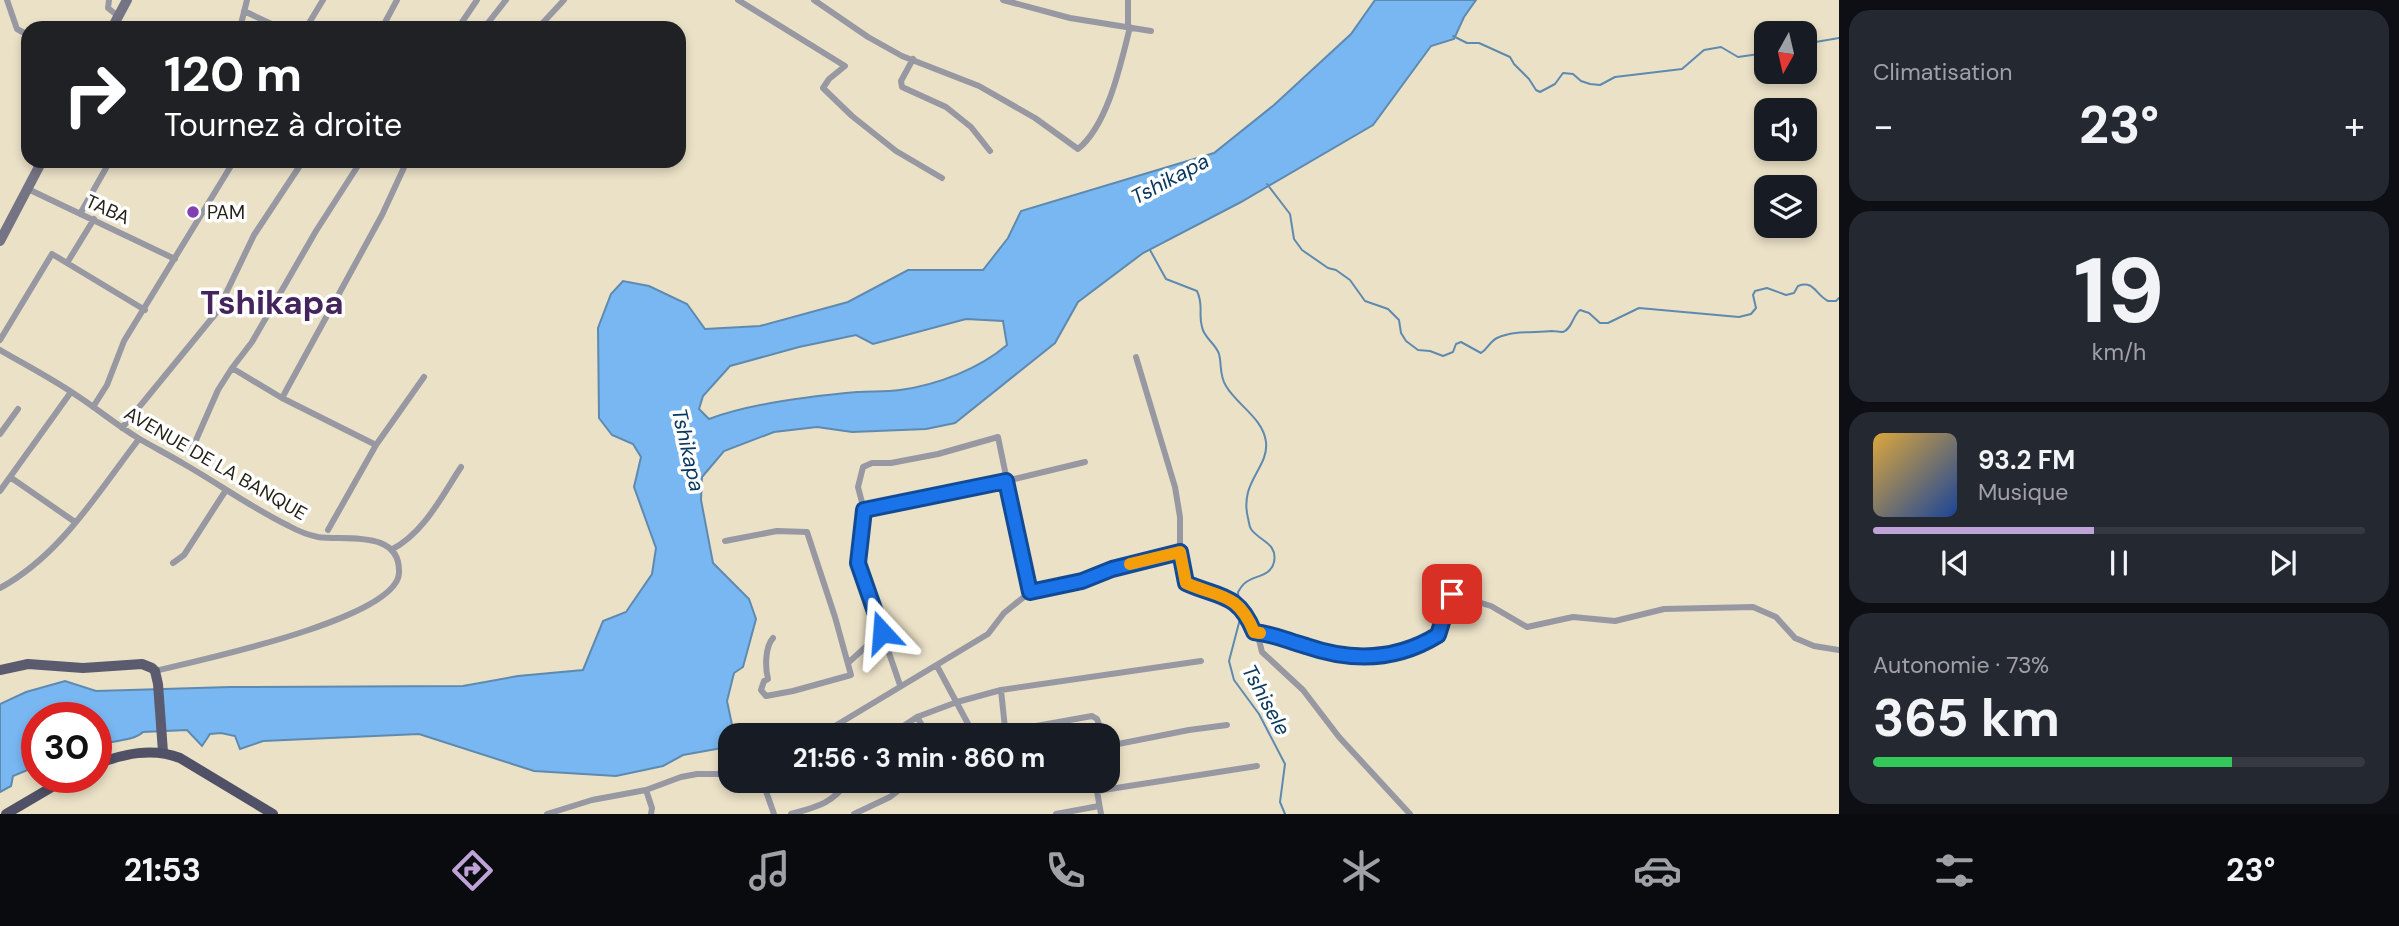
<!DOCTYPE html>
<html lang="fr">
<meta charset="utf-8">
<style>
body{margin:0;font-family:"DM Sans",sans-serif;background:#242831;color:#f1f3f6;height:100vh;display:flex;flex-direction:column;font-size:26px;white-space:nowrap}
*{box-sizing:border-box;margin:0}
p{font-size:23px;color:#9ea1a6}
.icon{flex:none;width:38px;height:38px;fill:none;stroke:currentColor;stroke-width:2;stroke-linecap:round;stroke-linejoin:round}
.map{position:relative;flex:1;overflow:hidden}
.details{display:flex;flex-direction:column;gap:10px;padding:10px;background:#0d0f14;width:560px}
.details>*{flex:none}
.top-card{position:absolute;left:21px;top:21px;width:665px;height:147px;border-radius:21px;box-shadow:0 4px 10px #0003;background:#202124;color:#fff;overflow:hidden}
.needle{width:46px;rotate:188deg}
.tools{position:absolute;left:1754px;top:21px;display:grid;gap:14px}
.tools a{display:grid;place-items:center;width:63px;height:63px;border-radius:14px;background:#171b24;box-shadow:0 4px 10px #0003;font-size:35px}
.speed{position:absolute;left:21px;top:702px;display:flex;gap:14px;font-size:35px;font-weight:700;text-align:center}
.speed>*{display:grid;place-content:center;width:91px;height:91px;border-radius:50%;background:#171b24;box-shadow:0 4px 10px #0003;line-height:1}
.speed .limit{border:10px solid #d22;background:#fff;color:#111}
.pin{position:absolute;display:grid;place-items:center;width:60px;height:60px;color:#fff;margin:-30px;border-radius:14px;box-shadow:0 4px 10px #0006}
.me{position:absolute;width:77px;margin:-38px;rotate:341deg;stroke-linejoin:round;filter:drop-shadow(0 0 5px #0008)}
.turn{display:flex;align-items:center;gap:24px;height:147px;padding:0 28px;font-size:32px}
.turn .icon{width:91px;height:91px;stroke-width:2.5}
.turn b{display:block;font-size:49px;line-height:60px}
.big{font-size:52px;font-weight:700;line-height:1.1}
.details .card{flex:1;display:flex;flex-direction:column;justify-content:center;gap:10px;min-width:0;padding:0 24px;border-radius:21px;background:#242831}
.details .dial{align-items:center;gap:0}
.dial b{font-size:91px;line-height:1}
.song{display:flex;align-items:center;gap:21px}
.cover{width:84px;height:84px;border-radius:10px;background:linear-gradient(135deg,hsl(40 70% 55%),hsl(220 70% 35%))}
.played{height:7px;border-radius:4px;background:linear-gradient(90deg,#bfa2d8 45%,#363941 45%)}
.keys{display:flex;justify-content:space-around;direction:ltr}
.heat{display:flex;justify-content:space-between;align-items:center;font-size:38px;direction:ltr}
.charge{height:10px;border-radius:5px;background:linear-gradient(90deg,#34c759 73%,#363941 0)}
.trip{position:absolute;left:718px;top:723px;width:402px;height:70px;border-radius:21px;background:#171b24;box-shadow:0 4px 10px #0003;font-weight:700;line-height:70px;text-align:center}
.tab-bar{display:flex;height:112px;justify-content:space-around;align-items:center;background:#090b0e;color:#9ea1a6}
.tab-bar .icon{width:49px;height:49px}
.tab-bar .active{color:#bfa2d8}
.tab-bar b{font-size:32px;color:#f1f3f6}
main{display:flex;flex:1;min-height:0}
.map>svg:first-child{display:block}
</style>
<main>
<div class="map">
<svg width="1839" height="814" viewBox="0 0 1839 814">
<rect width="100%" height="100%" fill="#ebe1c7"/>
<path fill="#78b7f1" stroke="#5f8ab0" stroke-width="2" fill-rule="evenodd" d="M1375,0h101l-12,17 -10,22 -23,7 -58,79 -132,77 -98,51 -65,49 -23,41 -100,80 -29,6 -74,3 -35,-5 -43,5 -50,19 -22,26 -1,23 12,63 36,36 7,20 -13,48 -9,6 -7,28 7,33 -4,1 -2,12 -45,8 -20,11 -47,10 -82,-5 -115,-37 -156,7 -23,8 -5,-13 -14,-3 -11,1 -8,12 -15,-16 -44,2c-9,9 -33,9 -47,13v-27h-59v48l-24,10 -2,10 -11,6v-88l26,-12 39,-11 31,10 134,-4 233,-1 55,-10 65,-6 20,-49 23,-9 26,-38 4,-26 -22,-61 7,-30 -8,-13 -21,-9 -13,-17 -1,-90 13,-34 12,-13 26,5 38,18 18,25 55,-3 88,-24 60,-32h75l25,-32 13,-27 193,-58 60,-48 77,-71zM966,319l37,2 4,24c-28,24 -70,40 -107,45 -14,2 -29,1 -43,2 -45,4 -106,11 -148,27l-10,-10 4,-13 27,-30 69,-19 57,-12 17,9z"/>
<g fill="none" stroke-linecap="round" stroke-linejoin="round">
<path stroke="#5f8ab0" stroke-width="2" d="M1453,36l14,7h12l31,14 4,7 15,15 7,11 4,2 15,-8 8,-11 10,1 8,7 9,3 10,1 15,-8 67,-8 22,-19 17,-3 17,10 28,-4
M1804,44l35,-6
M1267,184l23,30 4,25 8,11 26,18 8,2 14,10 15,21 23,8 11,11 2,13 5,8 12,9 12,1 13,5 10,-4 3,-8 5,-2 20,11c7,-4 8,-11 16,-15 17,-8 38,-5 55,-7 1,0 10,1 11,1 9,-3 10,-17 17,-22l9,3 11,10h8l31,-15 100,9 12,-3 5,-6 -3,-13 2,-4 12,-3 19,7 8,-2 4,-7c16,-6 17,8 30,15h8l3,-3
M1150,250l16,29 31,12c7,15 1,22 5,36 2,11 14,17 17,27 3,11 0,21 7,32 11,19 37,32 40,56 3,26 -27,40 -18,76 1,4 1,8 3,11 8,12 27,14 23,33 -3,15 -20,13 -29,21 -3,2 -5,6 -7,9l1,12
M1239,609l1,10 -11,42 5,19 25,34 26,50 -5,38 5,12"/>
<path stroke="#9898a3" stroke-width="6" d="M7,0l10,29 11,6
M109,0l-1,8 10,8
M738,0l107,66 -16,13 -6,9 29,28 44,35 46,27
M814,0l54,37 34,19 77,30 56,32 43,31c30,-24 43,-86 52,-122
M1003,0l67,18 81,13
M244,11l36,17
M1128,26v-26
M240,28l7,-28
M306,28l17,-28
M382,28l15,-28
M458,28l19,-28
M484,28l22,-28
M538,28l26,-28
M913,59l-12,22 1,6 44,20 25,20 19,24
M28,189l147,70
M80,214l30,-53
M67,263l27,-44
M0,340l52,-86 93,56
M0,350c24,14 49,27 73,43 22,14 42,31 65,45 15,9 31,17 46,26 35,20 68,44 105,62 9,5 19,9 29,11 27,4 83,-8 81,36 -2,46 -203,88 -244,98
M1136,357l39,130 5,30v35l4,29 12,7 29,8 19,15 14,25 4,16 41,38 36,47 71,77
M232,368l50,30 94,47 -48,85
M282,398l100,-183 25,-54
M93,407l14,-22 17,-44 110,-180
M122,428l95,-116 37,-77 49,-74
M0,434l18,-25
M376,445l48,-68
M189,456l29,-66 14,-22 20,-26 64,-111 45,-70
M10,477l65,45
M0,491l71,-99
M864,510l142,-29 79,-19
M725,541l52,-10 30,1 28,85 16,58 -58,16 -27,5 -5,-6 3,-9 4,-2c-3,-12 -3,-32 5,-41
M391,550c33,-17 51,-54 70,-83
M173,563l11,-8 42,-65
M0,588c61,-33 98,-96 139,-149
M1254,632c22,3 32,8 52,14 46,15 90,15 132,-11l12,-38 2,-3 39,12 36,21 46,-10 42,4 49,-12 89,-2 23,10 19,21 19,8 25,4
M848,663l34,-31
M937,666l37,69
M900,685l-42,-122 6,-53 -6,-23 5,-20 9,-4h19l47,-9 60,-17 32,155
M1001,690l4,38 -2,5
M917,717l11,18
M820,735l168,-101 16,-21 26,-21 52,-11 30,-12 68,-17
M890,735l27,-18 40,-15 44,-12 200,-29
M986,735l106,-19 5,3 6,16
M1108,746l81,-16 38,-5
M762,780l12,34
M960,780h7
M1095,780l6,34
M646,790l6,18 -1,6
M1097,791l160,-25
M547,814l45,-14 54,-10 35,-13 16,-3h33
M791,814c26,-7 41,-10 58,-34
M854,814l36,-17 22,-17
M1056,814l43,-8"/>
<path stroke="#747485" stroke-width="10" d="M112,28l15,-28
M0,241l42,-80"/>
<path stroke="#5b5b6f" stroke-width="10" d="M0,670l28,-6 55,4 59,-4 10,4 3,3 3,13 5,68"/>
<path stroke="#505066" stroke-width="10" d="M96,764c28,-10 56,-17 84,-6l93,56
M6,814l63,-37"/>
</g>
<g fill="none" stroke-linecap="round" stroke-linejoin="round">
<defs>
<path id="route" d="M882,632l-24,-69 6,-53 142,-29 24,111 52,-11 30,-12 68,-17 6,31c33,15 52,9 68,49 23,3 31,8 52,14 46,16 90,15 132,-11l12,-38 2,-3"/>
</defs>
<use href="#route" stroke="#114b97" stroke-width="18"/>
<use href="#route" stroke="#1a73e8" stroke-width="12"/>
<path stroke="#f59e0b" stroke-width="12" d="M1130,564l50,-12 6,31c33,15 52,9 68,49l6,1"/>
</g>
<circle fill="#823fb3" stroke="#fff" stroke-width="2.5" cx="193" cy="212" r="7"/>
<g text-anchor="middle" stroke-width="7" stroke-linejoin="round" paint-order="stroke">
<g font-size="19" fill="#262219" stroke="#fff">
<text transform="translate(108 209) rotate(24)" y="7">TABA</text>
<text transform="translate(216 463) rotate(30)" y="7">AVENUE DE LA BANQUE</text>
</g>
<g font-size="19" fill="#262219" stroke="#fff" text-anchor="start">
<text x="207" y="219">PAM</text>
</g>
<g font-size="21" font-style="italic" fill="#0b3a60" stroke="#fff">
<text transform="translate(1170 179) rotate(-28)" y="7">Tshikapa</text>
<text transform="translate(688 450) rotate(77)" y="7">Tshikapa</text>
<text transform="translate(1266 700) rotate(61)" y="7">Tshisele</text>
</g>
<g font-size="33" font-weight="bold" fill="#44245d" stroke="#fff">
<text x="272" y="314">Tshikapa</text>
</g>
</g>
</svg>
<div class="tools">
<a><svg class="needle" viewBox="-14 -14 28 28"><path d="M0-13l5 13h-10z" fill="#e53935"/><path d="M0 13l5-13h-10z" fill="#9ea1a6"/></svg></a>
<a><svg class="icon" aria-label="sound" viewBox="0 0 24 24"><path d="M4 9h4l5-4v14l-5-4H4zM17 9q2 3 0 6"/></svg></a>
<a><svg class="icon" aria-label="layers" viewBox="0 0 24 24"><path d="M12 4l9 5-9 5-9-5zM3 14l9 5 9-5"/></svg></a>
</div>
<div class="speed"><div class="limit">30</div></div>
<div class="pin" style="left:1452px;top:594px;background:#d93025"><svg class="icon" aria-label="arrive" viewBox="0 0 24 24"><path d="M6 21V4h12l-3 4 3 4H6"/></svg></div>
<svg class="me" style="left:882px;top:632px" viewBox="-20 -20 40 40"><path d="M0-17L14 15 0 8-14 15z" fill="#1a73e8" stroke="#fff" stroke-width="4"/></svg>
<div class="trip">21:56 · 3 min · 860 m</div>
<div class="top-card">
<div class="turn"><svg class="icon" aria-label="right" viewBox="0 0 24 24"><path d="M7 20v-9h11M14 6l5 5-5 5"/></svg><div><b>120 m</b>Tournez à droite</div></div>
</div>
</div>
<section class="details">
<div class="card"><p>Climatisation</p>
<div class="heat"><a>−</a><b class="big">23°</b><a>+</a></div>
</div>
<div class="card dial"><b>19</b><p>km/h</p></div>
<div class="card">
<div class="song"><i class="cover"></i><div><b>93.2 FM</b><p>Musique</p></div></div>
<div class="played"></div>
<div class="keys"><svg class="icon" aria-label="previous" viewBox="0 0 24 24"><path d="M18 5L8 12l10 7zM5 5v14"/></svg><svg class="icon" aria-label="pause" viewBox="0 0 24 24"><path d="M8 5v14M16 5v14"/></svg><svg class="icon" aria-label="next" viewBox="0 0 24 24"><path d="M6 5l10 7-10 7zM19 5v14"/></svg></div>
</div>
<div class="card"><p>Autonomie · 73%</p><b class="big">365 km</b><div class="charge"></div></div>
</section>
</main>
<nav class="tab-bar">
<b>21:53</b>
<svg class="icon active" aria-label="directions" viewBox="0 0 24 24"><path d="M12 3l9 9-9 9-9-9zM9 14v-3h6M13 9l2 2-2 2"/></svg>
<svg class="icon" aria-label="music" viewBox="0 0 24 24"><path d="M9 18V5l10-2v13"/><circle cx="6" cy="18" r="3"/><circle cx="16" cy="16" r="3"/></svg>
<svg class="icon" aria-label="phone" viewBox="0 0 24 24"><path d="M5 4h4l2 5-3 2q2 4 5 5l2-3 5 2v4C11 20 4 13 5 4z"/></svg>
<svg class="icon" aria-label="climate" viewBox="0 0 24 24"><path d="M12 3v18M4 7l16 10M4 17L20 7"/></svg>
<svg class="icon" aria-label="car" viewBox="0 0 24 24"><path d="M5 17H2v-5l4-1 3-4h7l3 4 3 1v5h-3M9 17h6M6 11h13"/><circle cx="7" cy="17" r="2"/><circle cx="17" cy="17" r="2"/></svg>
<svg class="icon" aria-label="filters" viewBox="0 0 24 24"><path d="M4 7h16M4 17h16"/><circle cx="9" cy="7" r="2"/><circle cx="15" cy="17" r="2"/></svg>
<b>23°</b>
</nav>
